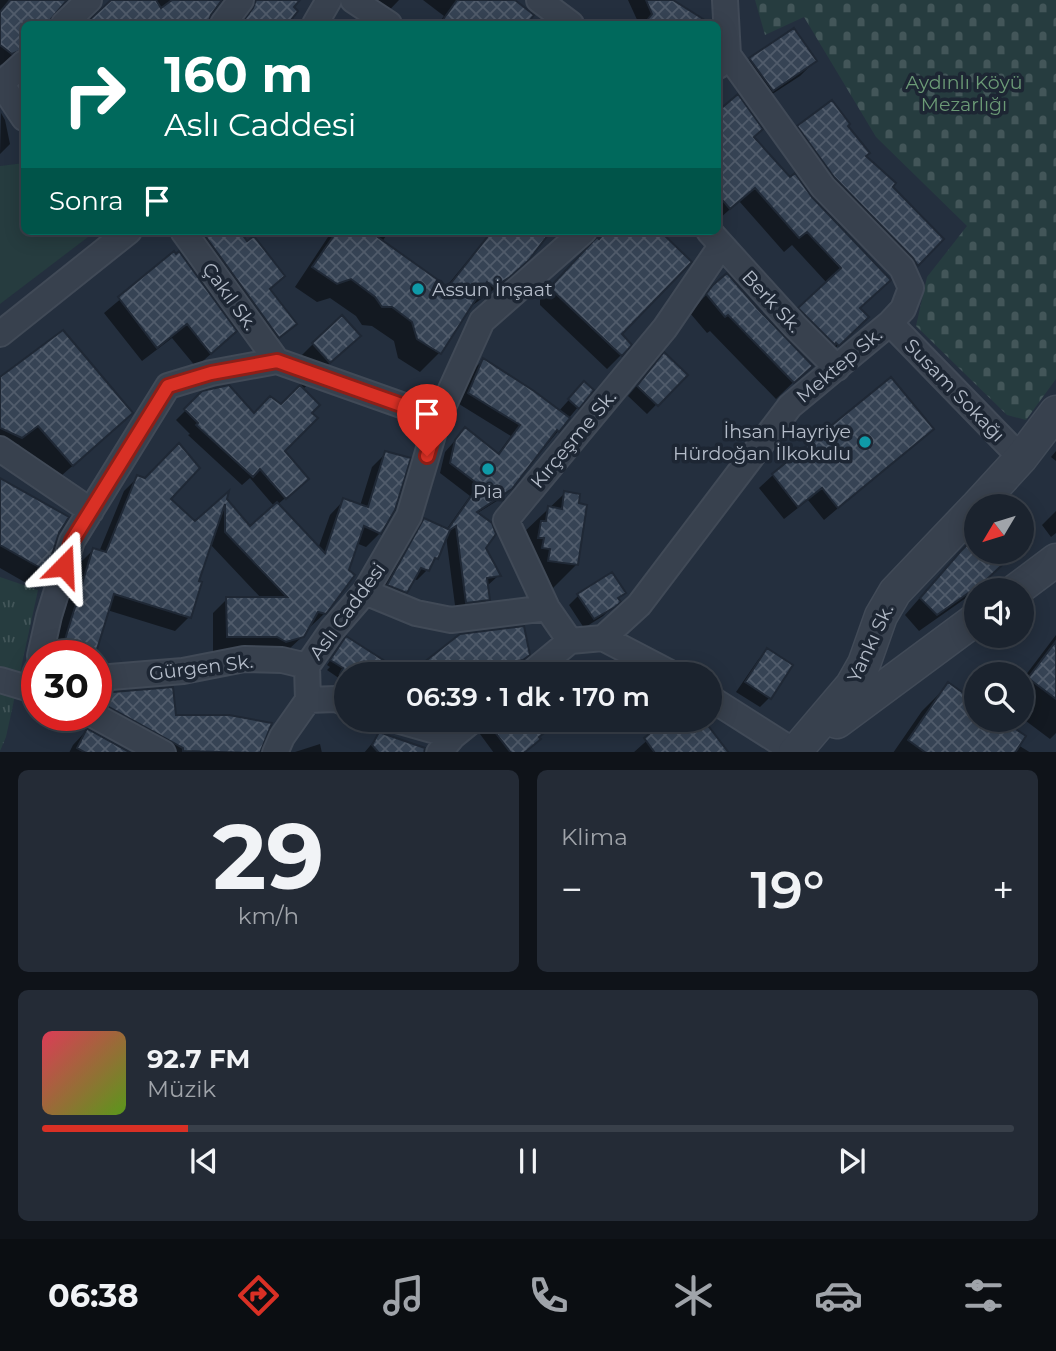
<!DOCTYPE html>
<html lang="tr">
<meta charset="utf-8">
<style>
body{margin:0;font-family:Montserrat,sans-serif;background:#242b36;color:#f1f3f6;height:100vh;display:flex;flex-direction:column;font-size:26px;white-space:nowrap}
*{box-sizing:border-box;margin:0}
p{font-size:23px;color:#a0a4aa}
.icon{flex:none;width:38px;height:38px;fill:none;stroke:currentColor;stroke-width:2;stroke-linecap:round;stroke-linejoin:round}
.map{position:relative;height:752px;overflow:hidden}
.panel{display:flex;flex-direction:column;gap:18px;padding:18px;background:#0f1319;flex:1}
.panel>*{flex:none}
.hud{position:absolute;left:21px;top:21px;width:700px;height:214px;border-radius:10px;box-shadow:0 4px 18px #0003,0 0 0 2px #39404a;background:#00695c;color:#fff;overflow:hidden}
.needle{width:46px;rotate:232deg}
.tools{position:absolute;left:964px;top:494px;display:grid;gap:14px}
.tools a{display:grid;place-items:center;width:70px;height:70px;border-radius:50%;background:#1b232e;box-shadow:0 4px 18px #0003,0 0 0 2px #39404a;font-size:35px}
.speed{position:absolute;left:21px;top:640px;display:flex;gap:14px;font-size:35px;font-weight:700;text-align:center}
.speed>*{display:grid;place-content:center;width:91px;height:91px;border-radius:50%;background:#1b232e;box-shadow:0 4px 18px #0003,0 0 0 2px #39404a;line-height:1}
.speed .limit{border:10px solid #d22;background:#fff;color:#111}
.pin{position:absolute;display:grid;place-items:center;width:60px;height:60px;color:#fff;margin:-72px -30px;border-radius:50% 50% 50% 0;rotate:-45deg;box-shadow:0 0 7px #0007}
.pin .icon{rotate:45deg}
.me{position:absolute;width:77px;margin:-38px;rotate:21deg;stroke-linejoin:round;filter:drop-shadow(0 0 5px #0008)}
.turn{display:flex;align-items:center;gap:24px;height:147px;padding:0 28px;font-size:32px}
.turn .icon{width:91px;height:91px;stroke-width:2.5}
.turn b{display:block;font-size:49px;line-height:60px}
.then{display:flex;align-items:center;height:66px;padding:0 28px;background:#0003;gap:14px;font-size:26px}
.big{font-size:52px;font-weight:600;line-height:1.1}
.panel .card{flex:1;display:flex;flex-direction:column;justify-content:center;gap:10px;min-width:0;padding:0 24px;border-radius:10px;background:#242b36}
.panel .dial{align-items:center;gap:0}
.dial b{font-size:91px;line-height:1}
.song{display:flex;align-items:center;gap:21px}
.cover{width:84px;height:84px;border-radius:10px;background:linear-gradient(135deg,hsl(350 70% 55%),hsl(90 70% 35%))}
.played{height:7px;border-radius:4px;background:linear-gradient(90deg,#d93025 15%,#39404a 15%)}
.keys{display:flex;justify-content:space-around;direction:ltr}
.heat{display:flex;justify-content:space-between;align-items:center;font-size:38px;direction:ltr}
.panel .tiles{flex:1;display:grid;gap:18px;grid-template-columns:1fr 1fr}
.card:last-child{grid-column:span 2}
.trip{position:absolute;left:334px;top:662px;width:388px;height:70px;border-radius:35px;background:#1b232e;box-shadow:0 4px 18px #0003,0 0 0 2px #39404a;font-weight:600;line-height:70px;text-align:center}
.dock{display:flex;height:112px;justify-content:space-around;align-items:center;background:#0b0e12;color:#a0a4aa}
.dock .icon{width:49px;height:49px}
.dock .on{color:#d93025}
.dock b{font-size:32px;color:#f1f3f6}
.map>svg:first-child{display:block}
</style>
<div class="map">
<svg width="1056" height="753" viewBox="0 0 1056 753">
<defs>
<pattern id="grass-tufts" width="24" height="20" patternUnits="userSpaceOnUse" patternTransform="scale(1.75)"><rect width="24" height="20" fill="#263c3f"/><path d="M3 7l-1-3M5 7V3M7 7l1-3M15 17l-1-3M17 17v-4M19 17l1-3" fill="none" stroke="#435659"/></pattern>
<pattern id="cemetery-stones" width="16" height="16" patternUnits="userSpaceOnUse" patternTransform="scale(1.75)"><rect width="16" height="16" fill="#263c3f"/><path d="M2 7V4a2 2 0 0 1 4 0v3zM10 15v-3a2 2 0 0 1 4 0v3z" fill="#435659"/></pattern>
<pattern id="building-cross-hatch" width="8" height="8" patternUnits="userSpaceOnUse" patternTransform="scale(1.75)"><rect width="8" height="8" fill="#364354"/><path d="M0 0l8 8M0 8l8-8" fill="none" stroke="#515c6b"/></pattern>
</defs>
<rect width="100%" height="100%" fill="#242f3e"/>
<path fill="url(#grass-tufts)" d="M0,577l38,13 -32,147 -6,14z"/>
<path fill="url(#cemetery-stones)" d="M755,0h301v379l-30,41 -19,-5 -91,-89 11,-49 40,-51 -91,-89 -72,-120 -39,18z"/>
<path fill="#263c3f" d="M24,163v68h72l-96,73v-138z"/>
<path fill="#0007" d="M0,0h52l7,6 -15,18h-20v24l-14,14 -10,3z
M114,0h111l-7,3 -14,21h-117z
M347,0h52l-21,22z
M423,0h89l20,16 -7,8h-87l6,-8z
M628,0h44l37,24h-70z
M750,59l65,2 -15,15 -43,28 -21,-31z
M737,97l16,40 37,42 21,20 47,109 -5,24 -30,27 -38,-36 42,-40 -35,-38 -8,7 -45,-51 -21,19v-105z
M1,113l4,7 5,24 -10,10z
M846,126l18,30 26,31 52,52 -39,40 -119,-138 15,-14z
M209,231h29l9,12 36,33 -14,14 26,34 -30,25 -74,-101z
M332,231h57l-7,11 64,45 46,-56h58l-42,48 -35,26 -2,-1 -32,49 -19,19 -22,-14 -4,-17 -22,-15 -10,-1 -6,-9 -26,-18 -13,4 -22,-15z
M607,231h51l-39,103 2,21 -14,14 -67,-64v-5z
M174,254l46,92 -24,21 -24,-29 -30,23 -38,-48z
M714,286l44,26 53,53 -35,34 -66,-68 -3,2 -17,-20z
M358,336l-56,54 -20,61 15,37 -20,17 41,44 12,-34 14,-15 16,6 12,-39 14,-14 -6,80 -14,14 -10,-4 -31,70 -15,14h-2l-5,9 -15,14 -75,1v-38l14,-14h35l-52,-55 -13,38 -8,35 -14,14 -68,-21 -14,46h-42l28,-92 14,-14 6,2 25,-61 14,-14 31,22 26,25 30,-25 25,30 24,-23 -24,-28 -8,7 -54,-50 2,-1 -14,-14 27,-27 51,22 27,-8 21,-21 -15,-16 26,-26z
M483,360l76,51 16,-18 3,14 -67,81 -11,11 -24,15 8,34 14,28 -11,10 1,13 -10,11 -22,3 -10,-77 -10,22 -9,12 -10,10 -4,-1 -8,13 -10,10 -17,-7 36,-65 10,-10 22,10 24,-34 -30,-23 5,-21 20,-23 32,26 14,-19 -52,-32 14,-34z
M655,364l30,11 -38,39 -19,-18z
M0,380l111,52 -58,51 -35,-39 -16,12 -2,-1z
M932,429l-108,91 -16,-20 -24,19 -25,-31 14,-13z
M1056,451v10l-5,-4z
M0,487l58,46 -15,36 -15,15 -28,-16z
M565,493l12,12 -1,60 -26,26 -27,-4 2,-13 -3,-40z
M1056,511v22l-5,4 -9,-12z
M1022,532l6,6 -6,6z
M976,538v13h39l-49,47 -47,33 -14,-16 39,-45z
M624,592l-7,7 1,2 -15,15 -19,12 -15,-23 9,-9z
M1056,635v98l-6,6 -28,-21v-38z
M342,643l4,31v9l-19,-13 3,-3 -3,-2z
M767,650l2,48 -9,9 -24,-15 22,-32z
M528,654l-20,20h-96z
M948,685l28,19v15l55,34h-138l29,-42z
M105,696l69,21 85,36h-100l-63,-48z
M671,719l45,34h-83z
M490,725l47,12 2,2 -15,14h-30l-14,-19z
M87,730l40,22 -58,1 4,-8z
M380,734l33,19h-49z
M320,744l2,9h-28l1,-1z"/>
<path fill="url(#building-cross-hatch)" stroke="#1f2835" stroke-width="2" d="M10,0h57l-20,24h-23v25l-12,5 -12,-9v-33z
M111,0h45l5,8 11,-8h50l-11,15 -3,9h-123z
M256,0h44l-6,7 4,4 -10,13h-47l12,-16z
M457,0h58l19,15 -7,9h-87z
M646,0h27l38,24h-67l8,-10z
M794,28l23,33 -44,30 -24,-33z
M738,94l25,35 -9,8 36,40 5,-4 17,24 79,83 -31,28 9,9 -30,29 -3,-3 -1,2 -37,-37 43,-40 -34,-36 -8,6 -44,-50 -25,21 -12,-14v-84z
M832,100l18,24 -2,2 22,27 -4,3 30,27 -3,4 51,52 -26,27 -5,-8 -79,-81 -37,-51z
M206,231h34l7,10 7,-5 31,40 -15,13 27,35 -18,14 -76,-105z
M337,231h38v4l73,52 44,-56h59l-22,29 -19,17 -16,10 -7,-5 -46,72 -24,-15 -5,-17 -20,-15h-10l-7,-10 -24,-18 -14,5 -25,-17z
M606,231h54l32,31 -70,72 10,11 -10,11 -69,-65v-7l44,-47 2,2z
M174,251l2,3 3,-3 58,80 -26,23 -24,-30 -30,24 -39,-51z
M727,273l32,37 54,56 -19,17 -66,-68 -3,2 -19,-23 7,-9z
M342,315l19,21 -31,27 -18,-20z
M63,330l70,83 -60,53 -35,-40 -16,12 -22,-10v-51z
M664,352l24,23 -30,31 -21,-20z
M483,358l51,33 36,27 -11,14 -2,-2 -45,59 -35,23 15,11 4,11 -10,14 15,28 -14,2 3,22 -24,3 -10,-77 -6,4 -12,29 -3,-1 -6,13 -8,-3 -14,25 -20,-8 37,-67 24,11 31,-44 -29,-22 5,-23 10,-13 34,27 21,-29 -52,-32z
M891,377l43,52 -96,79 -16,-20 -24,19 -26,-33z
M584,381l10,9 -15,19 -11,-10z
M229,385l25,28 16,-17 11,8 19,-19 20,20 -8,8 6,5 -33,33 24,28 -23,20 -26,-30 -7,8 -57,-52 2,-2 -14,-14 18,-18z
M179,443l21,25 -29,31 24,22 34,-30 -2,8 23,27 27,-24 48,51 18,-55 25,9 17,-56 26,7 -16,52 -14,24 -17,-8 -15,44 6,5 -29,39 -8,-2 -14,25 -18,5 -9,-5h-50l-1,-40h61l-62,-65v-28l-26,77 3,1 -11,36 -77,-24 -19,62h-35l33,-108 13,4 31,-77 8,3z
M0,478l69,39 -10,16 -8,25 -7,12 -44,-25z
M564,491l16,3 -1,9 8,2 -9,60 -30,-4 2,-12 -8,-1 2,-10h-6l3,-17h5l2,-15 14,3z
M976,536v15h41l-33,31 -47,33 -17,-17 40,-46z
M612,572l14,21 -8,5 3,4 -6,5 -21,12 -17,-25z
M524,626l6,29 -7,5 -37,7 5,7h-82l51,-40z
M346,636l59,38h-65l3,-6 -13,-8z
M1056,641v58l-28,-21z
M767,648l26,17 -22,34 -26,-17z
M948,682l28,20v17h25l25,17 -11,17h-89l-18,-13z
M173,687l3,28h53l43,8 -12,30 -77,-2v-3l-78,-43 -1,-10 9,-3z
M489,719h44l11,14 -5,4 2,2 -17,14h-13l-23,-30z
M668,719h35l26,34h-74l-11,-15z
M87,728l1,1 43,24h-45l-9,-5z
M379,732l46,16 -1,5h-45l-7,-8z"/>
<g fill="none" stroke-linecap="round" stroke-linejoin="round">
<defs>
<path id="minor" d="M353,0l36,24
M539,0l32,24
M64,24l25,-24
M223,24l18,-24
M315,24l14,-24
M718,66l10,-11 -3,-55
M0,82l24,36
M0,85l24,-22
M183,231l94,130
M709,231l86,95 42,42
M890,323l131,135
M0,334l129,-103
M0,449l91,62
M365,592l51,21 35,7 96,-12
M603,638l69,36
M570,641l-23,-33 -41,-88 159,-192 56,-82
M40,656l9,-40 23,-75 96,-155 43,-13 66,-12 161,57
M530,674l40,-33 33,-3 36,-33 151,-199 100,-83 13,-14 8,-21 -9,-20 -79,-81 -95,-132
M0,680l37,11
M96,682l14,-5 73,-6 61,-12 38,1 25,6
M710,698l85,54
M308,700l28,-1 10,4
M95,716l68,37
M393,719l60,17
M275,753l7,-16 26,-37 -1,-34 25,-36 33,-38 44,-76 29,-98 44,-97 102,-90
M439,753l14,-17 21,-17"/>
<path id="tertiary" d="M977,506l44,-48 35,-46
M1016,590l40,-30
M837,722l139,-103
M795,752l57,-67 12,-21 17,-48 14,-24 81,-85"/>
</defs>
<use href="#minor" stroke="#414a57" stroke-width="28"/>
<use href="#tertiary" stroke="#414a57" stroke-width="35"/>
<use href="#minor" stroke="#38414e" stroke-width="24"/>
<use href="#tertiary" stroke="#38414e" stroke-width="32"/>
</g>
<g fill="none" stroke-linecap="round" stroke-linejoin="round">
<defs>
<path id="route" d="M64,566l8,-25 96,-155 43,-13 66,-12 161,57 -11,38"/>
</defs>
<use href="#route" stroke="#8d1f18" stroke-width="18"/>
<use href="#route" stroke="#d93025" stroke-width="12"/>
</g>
<g fill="#0f9aa8" stroke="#1d2633" stroke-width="2.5">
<circle cx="418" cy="289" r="7"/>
<circle cx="865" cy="442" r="7"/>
<circle cx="488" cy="469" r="7"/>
</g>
<g text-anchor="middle" stroke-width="7" stroke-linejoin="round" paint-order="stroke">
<g font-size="19" fill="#6b9a76" stroke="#1d2633">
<text x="964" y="89">Aydınlı Köyü<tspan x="964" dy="22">Mezarlığı</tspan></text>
</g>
<g font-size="19" fill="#b4bcc9" stroke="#1d2633" text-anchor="start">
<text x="432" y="296">Assun İnşaat</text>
<text x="851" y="438" text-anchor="end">İhsan Hayriye<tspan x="851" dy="22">Hürdoğan İlkokulu</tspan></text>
<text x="488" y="498" text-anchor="middle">Pia</text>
</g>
<g font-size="19" fill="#b4bcc9" stroke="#1d2633">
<text transform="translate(230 296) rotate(54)" y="7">Çakıl Sk.</text>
<text transform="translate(772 301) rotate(47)" y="7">Berk Sk.</text>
<text transform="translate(839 365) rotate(-40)" y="7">Mektep Sk.</text>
<text transform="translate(955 390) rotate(46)" y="7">Susam Sokağı</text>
<text transform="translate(573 439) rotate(-50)" y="7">Kırçeşme Sk.</text>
<text transform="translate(347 611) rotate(-54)" y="7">Aslı Caddesi</text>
<text transform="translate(870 643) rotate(-65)" y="7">Yankı Sk.</text>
<text transform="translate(201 667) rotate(-7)" y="7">Gürgen Sk.</text>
</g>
</g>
</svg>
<div class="tools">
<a><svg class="needle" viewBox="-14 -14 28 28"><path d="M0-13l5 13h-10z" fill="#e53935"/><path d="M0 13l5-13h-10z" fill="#a0a4aa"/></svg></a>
<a><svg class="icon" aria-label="sound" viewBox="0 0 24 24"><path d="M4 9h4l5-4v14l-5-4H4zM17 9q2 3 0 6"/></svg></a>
<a><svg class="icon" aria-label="search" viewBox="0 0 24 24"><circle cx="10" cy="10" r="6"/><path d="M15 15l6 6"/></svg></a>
</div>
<div class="speed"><div class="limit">30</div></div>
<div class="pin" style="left:427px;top:456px;background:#d93025"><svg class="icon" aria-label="arrive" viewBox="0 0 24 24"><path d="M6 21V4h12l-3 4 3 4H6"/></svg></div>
<svg class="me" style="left:64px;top:566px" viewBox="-20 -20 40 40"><path d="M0-17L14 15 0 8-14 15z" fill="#d93025" stroke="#fff" stroke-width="4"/></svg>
<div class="trip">06:39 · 1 dk · 170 m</div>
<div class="hud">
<div class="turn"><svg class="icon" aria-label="right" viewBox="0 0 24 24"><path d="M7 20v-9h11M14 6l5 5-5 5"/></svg><div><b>160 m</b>Aslı Caddesi</div></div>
<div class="then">Sonra<svg class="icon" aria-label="arrive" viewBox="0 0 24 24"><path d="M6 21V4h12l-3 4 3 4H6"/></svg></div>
</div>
</div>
<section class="panel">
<div class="tiles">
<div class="card dial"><b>29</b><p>km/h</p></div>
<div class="card"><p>Klima</p>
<div class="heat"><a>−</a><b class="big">19°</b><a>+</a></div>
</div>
<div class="card">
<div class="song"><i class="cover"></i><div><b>92.7 FM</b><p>Müzik</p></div></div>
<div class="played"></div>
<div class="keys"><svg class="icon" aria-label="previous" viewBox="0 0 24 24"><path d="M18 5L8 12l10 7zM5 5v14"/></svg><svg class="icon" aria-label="pause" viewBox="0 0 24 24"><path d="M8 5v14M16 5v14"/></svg><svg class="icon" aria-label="next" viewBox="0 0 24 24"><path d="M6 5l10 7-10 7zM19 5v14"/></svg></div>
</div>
</div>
</section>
<nav class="dock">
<b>06:38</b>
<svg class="icon on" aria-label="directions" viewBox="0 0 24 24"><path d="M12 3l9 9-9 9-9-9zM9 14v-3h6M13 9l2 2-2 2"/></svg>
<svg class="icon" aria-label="music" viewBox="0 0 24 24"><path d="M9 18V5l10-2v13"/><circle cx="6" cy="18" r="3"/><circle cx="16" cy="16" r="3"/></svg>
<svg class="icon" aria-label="phone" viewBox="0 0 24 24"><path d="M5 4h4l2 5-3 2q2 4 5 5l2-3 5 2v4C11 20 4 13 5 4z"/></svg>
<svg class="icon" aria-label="climate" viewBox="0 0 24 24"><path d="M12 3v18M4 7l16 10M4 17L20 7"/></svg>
<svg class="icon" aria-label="car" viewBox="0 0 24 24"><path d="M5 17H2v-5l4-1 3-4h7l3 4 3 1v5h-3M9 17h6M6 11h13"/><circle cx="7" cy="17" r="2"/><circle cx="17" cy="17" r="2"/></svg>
<svg class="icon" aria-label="filters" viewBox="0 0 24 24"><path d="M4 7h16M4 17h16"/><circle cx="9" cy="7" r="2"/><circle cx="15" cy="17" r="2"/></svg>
</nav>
